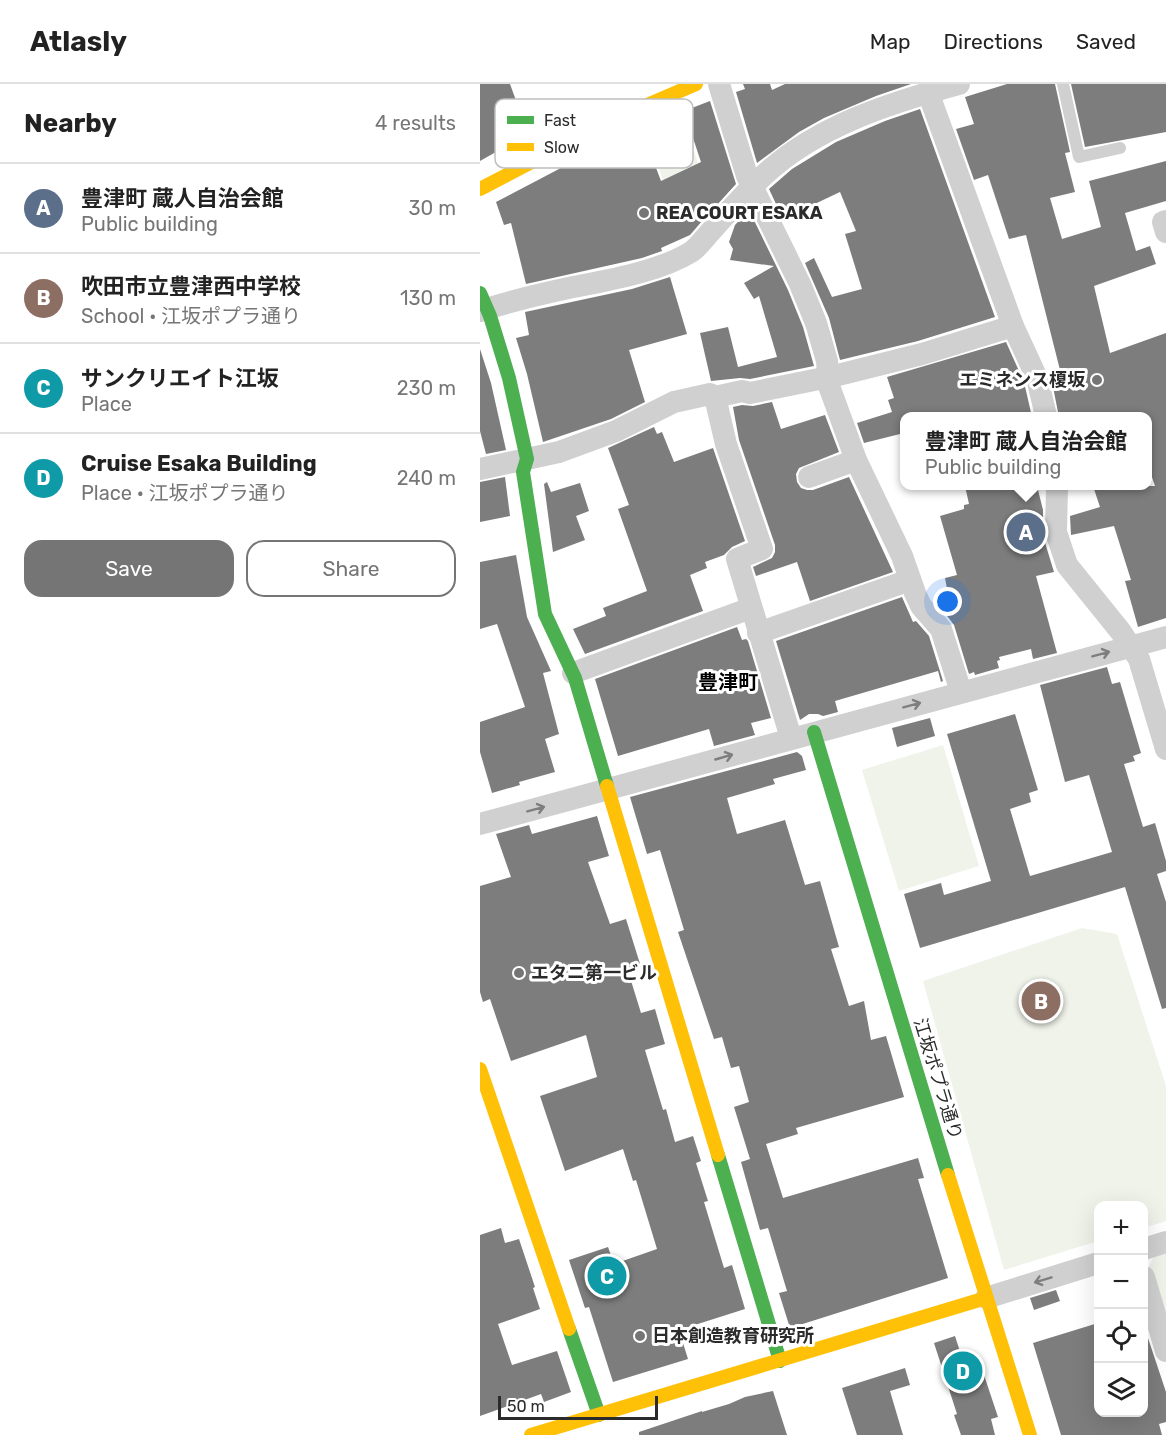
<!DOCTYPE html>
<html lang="en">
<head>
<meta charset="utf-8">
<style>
  body { margin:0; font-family:Rubik,"Noto Sans JP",sans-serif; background:#f6f6f6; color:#222 }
  .controls { position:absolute; right:18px; bottom:18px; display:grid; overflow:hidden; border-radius:12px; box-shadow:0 6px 24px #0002 }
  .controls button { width:54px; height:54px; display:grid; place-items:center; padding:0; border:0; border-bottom:2px solid #e0e0e0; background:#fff; color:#222; font:30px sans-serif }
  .scale { position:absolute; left:18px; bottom:15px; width:160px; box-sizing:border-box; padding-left:6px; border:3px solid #2b2b2b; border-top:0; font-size:16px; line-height:21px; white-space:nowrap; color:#2b2b2b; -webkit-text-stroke:4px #fff; paint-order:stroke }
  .you { position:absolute; left:468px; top:518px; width:21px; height:21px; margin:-15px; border:4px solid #fff; border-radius:50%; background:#1a73e8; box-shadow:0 0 0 9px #1a73e833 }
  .badge { display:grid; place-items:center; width:39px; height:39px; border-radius:50%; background:#757575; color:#fff; font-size:20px; font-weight:700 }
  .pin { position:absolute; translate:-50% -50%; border:3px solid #fff; box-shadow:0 2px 6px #0006 }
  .popup { position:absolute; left:420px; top:328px; width:252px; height:78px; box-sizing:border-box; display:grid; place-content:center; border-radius:12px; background:#fff; filter:drop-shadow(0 2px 4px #0005); font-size:20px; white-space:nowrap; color:#767676 }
  .popup b { font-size:22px; color:#222 }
  .popup::after { content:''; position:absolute; left:50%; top:100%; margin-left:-12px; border:12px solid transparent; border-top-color:#fff }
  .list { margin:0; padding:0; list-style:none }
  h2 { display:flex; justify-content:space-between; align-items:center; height:78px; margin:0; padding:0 24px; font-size:26px }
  h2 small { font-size:20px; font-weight:400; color:#767676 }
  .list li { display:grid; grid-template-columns:39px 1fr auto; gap:18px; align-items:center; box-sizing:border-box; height:90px; padding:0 24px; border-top:2px solid #e0e0e0 }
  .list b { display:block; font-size:22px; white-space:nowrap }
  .list p { margin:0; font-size:20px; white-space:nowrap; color:#767676 }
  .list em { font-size:20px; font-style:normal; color:#767676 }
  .actions { display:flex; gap:12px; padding:18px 24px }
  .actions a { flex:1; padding:14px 0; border:2px solid #757575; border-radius:18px; text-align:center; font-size:21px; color:#757575 }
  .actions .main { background:#757575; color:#fff }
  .icon { flex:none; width:33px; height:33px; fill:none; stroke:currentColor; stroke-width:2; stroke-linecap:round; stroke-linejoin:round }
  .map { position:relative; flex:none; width:686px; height:1351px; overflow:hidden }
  header { display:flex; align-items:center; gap:36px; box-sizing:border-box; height:84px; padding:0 30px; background:#fff; border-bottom:2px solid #e0e0e0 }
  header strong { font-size:28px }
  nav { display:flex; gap:33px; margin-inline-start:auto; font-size:21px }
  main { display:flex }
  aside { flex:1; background:#fff }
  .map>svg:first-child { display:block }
  .green { fill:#eff3ea }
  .building { fill:#7d7d7d }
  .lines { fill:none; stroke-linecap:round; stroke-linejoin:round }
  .lane { stroke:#d0d0d0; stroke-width:12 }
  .street { stroke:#d0d0d0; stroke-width:22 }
  .fast { stroke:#4caf50; stroke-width:14 }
  .slow { stroke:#ffc107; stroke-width:14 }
  .oneway { stroke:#7e7e7e }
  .poi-dot { fill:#757575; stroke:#fff; stroke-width:2 }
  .labels { text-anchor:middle; stroke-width:6; stroke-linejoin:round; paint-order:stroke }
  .poi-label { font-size:18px; font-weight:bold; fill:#2b2b2b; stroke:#fff; text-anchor:start }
  .street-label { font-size:18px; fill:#2b2b2b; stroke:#fff }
  .neighbourhood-label { font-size:20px; font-weight:bold; fill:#000; stroke:#fff }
  .key { fill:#fff; stroke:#bfbfbf; stroke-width:1.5 }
  .key-label { font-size:16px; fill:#2b2b2b }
</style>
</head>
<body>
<header>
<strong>Atlasly</strong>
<nav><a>Map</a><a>Directions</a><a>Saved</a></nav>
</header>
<main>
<aside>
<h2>Nearby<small>4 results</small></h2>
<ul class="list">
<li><span class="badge" style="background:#5c6f8a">A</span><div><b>豊津町 蔵人自治会館</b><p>Public building</p></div><em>30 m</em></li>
<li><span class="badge" style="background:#8d6e63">B</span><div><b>吹田市立豊津西中学校</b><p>School · 江坂ポプラ通り</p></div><em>130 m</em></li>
<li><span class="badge" style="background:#0f9aa8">C</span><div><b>サンクリエイト江坂</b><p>Place</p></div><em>230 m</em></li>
<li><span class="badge" style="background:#0f9aa8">D</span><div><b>Cruise Esaka Building</b><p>Place · 江坂ポプラ通り</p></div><em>240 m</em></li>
</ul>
<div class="actions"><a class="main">Save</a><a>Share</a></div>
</aside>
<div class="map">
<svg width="686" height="1351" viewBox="0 0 686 1351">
  <rect width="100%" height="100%" fill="#fff"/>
  <g class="green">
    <path d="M197 19 218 79 183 96 162 34Z"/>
    <path d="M463 661 499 782 419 807 382 686Z"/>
    <path d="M602 844 637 850 686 1002V1137L664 1144V1122H618V1157L524 1186 443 897Z"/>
    <path d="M686 1165V1236L669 1182 676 1168Z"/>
  </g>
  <g class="building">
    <path d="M0 0H30L38 22 48 19 62 42 0 77Z"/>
    <path d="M263 0H290L292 6 305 0H431L396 12 344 34 319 48 277 79 256 8 265 5Z"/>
    <path d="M527 0H575L590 68 585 69 595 108 570 114 582 155 621 143 609 97 686 77V117L645 129 656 167 670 162 676 180 614 202 630 269 686 249V534L658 543 645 497 651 496 634 442 591 451 590 432 620 423 613 402H675L668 381V333H579L571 293 581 290 546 151 529 155 508 91 494 96 476 45 494 40 485 13Z"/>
    <path d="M591 0H686V48L605 63Z"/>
    <path d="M230 17 256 100 226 133 220 122 223 136 210 151 181 164 182 167 162 174 46 200 31 139 24 141 16 118 138 54 161 44 181 97 221 78 204 27Z"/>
    <path d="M440 25 515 233 438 257 360 276 349 234 325 179 334 174 352 213 382 205 365 150 376 147 360 108 303 135 289 105 312 85 356 58 405 37Z"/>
    <path d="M269 126 308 206 323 243 334 282 270 295 260 294 231 297 220 249 248 243 258 283 297 273 279 212 274 215 264 199 294 182 250 176 253 165 249 158 255 141Z"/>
    <path d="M190 193 207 250 149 266 165 318 131 335 63 358 47 290 36 254 49 251 45 228 152 205Z"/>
    <path d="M526 258 544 298 552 333H424V349L384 359 377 339 412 328 408 316 414 314 407 293Z"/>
    <path d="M0 265 11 299 26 366 6 370 0 347Z"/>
    <path d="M292 318 301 345 345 331 359 368 319 384 316 390 317 398 321 404 327 406H333L369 393 413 488 330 517 317 478 276 492 273 483 292 474 295 468V461L259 356 253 323 262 321 273 322Z"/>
    <path d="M174 343 177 350 182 348 194 378 233 364 265 457 252 463 244 471 225 478 227 484 210 491 223 527 105 570 93 545 126 532 123 524 167 507 138 425 149 421 128 364Z"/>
    <path d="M25 393 30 432 0 438V398Z"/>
    <path d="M67 398 71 408 100 399 109 427 96 432 105 456 73 468 64 400Z"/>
    <path d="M485 402H557L563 426V452L574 488 556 492 577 569 553 575 551 565 519 573 520 576 517 577 519 584 495 591 494 588 489 590 474 541 464 528 462 514 467 513 466 510H468L465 494 477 491 460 432 484 425V421L489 420Z"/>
    <path d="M36 471 47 533 71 587 63 589 79 650 65 655 75 688 39 698 40 701 12 709 0 668V638L45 623 17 540 0 545V478Z"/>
    <path d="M422 513 433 538 436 537 449 552 463 597 461 598 458 587 355 617 358 628 343 632 338 630H329L320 636 296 557Z"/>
    <path d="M257 543 262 556 266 555 268 557 291 634 271 639 275 651 234 662 229 645 138 672 115 595Z"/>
    <path d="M627 583 632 600 640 598 661 669 653 672 655 677 644 680 663 743 675 739 686 777V787L677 790 686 818V924L682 925 645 803 440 864 424 810 461 799 464 811 511 797 467 650 535 630 558 706 549 709 551 718 530 725 550 792 632 768 609 691 585 698 560 601Z"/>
    <path d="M450 634 455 652 417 663 412 644Z"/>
    <path d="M317 668 322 672 326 686 293 695 295 700 247 714 257 750 305 736 325 801 340 797 359 863 351 865 369 922 384 917 391 956 406 952 424 1013 316 1044 318 1050 286 1060 303 1114 438 1074 444 1094 438 1095 468 1194 310 1244 299 1209 307 1207 288 1144 280 1146 261 1078 270 1075 254 1023 269 1018 259 982 251 984 242 953 234 955 198 848 204 846 180 766 167 770 150 713Z"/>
    <path d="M117 732 129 772 108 778 130 840 146 835 161 883 148 887 161 929 175 925 185 960 165 966 183 1026 186 1025 195 1058 213 1052 221 1077 216 1079 228 1117 224 1118 244 1184 252 1181 265 1225 199 1246 208 1275 133 1298 109 1223 105 1224 89 1176 128 1163 134 1180 177 1165 156 1096 153 1097 143 1065 85 1087 60 1012 117 993 106 951 31 977 10 915 3 918 0 908V802L31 793 16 750 49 741 52 750Z"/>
    <path d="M21 1144 25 1159 39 1155 55 1203 53 1204 60 1225 18 1240 32 1281 77 1267 91 1308 64 1318 61 1310 0 1332V1151Z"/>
    <path d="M576 1206 580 1217 554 1226 550 1214Z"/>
    <path d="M618 1239V1329H663V1249L666 1248 686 1308V1338L679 1340 682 1351H581L553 1259Z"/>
    <path d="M475 1252 484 1280 499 1276 518 1333 511 1335 515 1351H481L474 1331 477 1330 454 1259Z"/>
    <path d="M425 1284 430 1301 410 1307 423 1351H377L362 1304Z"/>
    <path d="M293 1307 307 1351H159V1348L222 1327V1328L249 1320 265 1313Z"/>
  </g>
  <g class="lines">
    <path class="lane" d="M583 0 599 73 640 64"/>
    <g class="street">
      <path d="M239 0 267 92 320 200 336 239 347 277 349 302 376 376 422 472 435 509 441 522 461 545 481 608"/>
      <path d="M448 8 533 242 557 294 566 332"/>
      <path d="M686 137 683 138 686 148"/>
      <path d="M0 227C28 218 56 211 84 205 122 197 177 189 211 168 219 163 226 152 233 145 249 127 265 109 283 92 336 42 410 19 479 0"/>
      <path d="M235 313 246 360 282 465 257 475 311 654"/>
      <path d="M0 385 79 368 136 347 194 318 230 310 235 313 262 307 270 309 354 292 442 270 533 242"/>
      <path d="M329 393 376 376"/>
      <path d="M577 402 576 448 587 481 641 548 659 575 686 665"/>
      <path d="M278 549 430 496"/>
      <path d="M93 589 271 524"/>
      <path d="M0 740 686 553"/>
      <path d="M664 1165 686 1158"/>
      <path d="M664 1193 686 1267"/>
      <path d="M506 1214 618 1179"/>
    </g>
    <g class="fast">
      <path d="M0 209 10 232 29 294 47 375 43 388 65 530 95 594 127 702"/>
      <path d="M334 648 468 1091"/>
      <path d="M238 1071 300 1277"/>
      <path d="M89 1245 119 1331"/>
    </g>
    <g class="slow">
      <path d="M0 105 130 37 216 0"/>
      <path d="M127 702 238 1071"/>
      <path d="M0 985 89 1245"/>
      <path d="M468 1091 550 1351"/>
      <path d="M51 1351 506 1214"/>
    </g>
  </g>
  <defs><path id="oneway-shaft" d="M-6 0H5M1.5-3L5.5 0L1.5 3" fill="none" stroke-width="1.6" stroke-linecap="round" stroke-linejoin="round" transform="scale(1.5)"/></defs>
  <g class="oneway">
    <use href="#oneway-shaft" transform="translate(621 570) rotate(-15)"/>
    <use href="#oneway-shaft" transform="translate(432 621) rotate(-15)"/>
    <use href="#oneway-shaft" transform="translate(244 673) rotate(-16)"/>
    <use href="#oneway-shaft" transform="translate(56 725) rotate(-15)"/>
    <use href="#oneway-shaft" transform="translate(563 1196) rotate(163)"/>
  </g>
  <g class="poi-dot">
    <circle cx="164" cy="129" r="6"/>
    <circle cx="617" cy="296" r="6"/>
    <circle cx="39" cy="889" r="6"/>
    <circle cx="160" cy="1252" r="6"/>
  </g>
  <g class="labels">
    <g class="poi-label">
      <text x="176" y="135">REA COURT ESAKA</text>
      <text x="605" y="302" text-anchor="end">エミネンス榎坂</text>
      <text x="51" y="895">エタニ第一ビル</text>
      <text x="172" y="1258">日本創造教育研究所</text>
    </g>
    <g class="street-label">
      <text transform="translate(458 995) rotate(73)" y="6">江坂ポプラ通り</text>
    </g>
    <g class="neighbourhood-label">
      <text x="248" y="605">豊津町</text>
    </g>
  </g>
  <rect x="15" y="15" width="198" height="69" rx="9" class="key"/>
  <rect x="27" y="32" width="27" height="8" fill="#4caf50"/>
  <rect x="27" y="59" width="27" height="8" fill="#ffc107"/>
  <g class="key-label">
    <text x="64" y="42">Fast</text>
    <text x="64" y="69">Slow</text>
  </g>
</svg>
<div class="controls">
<button>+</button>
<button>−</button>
<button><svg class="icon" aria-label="locate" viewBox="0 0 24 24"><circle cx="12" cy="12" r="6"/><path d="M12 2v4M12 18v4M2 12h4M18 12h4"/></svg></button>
<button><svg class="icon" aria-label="layers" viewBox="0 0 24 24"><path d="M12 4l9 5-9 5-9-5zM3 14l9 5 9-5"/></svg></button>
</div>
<div class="scale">50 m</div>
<div class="you"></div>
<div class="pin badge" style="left:546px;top:448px;background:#5c6f8a">A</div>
<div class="popup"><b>豊津町 蔵人自治会館</b>Public building</div>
<div class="pin badge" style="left:561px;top:917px;background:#8d6e63">B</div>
<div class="pin badge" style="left:127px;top:1192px;background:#0f9aa8">C</div>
<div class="pin badge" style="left:483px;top:1287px;background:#0f9aa8">D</div>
</div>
</main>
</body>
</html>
